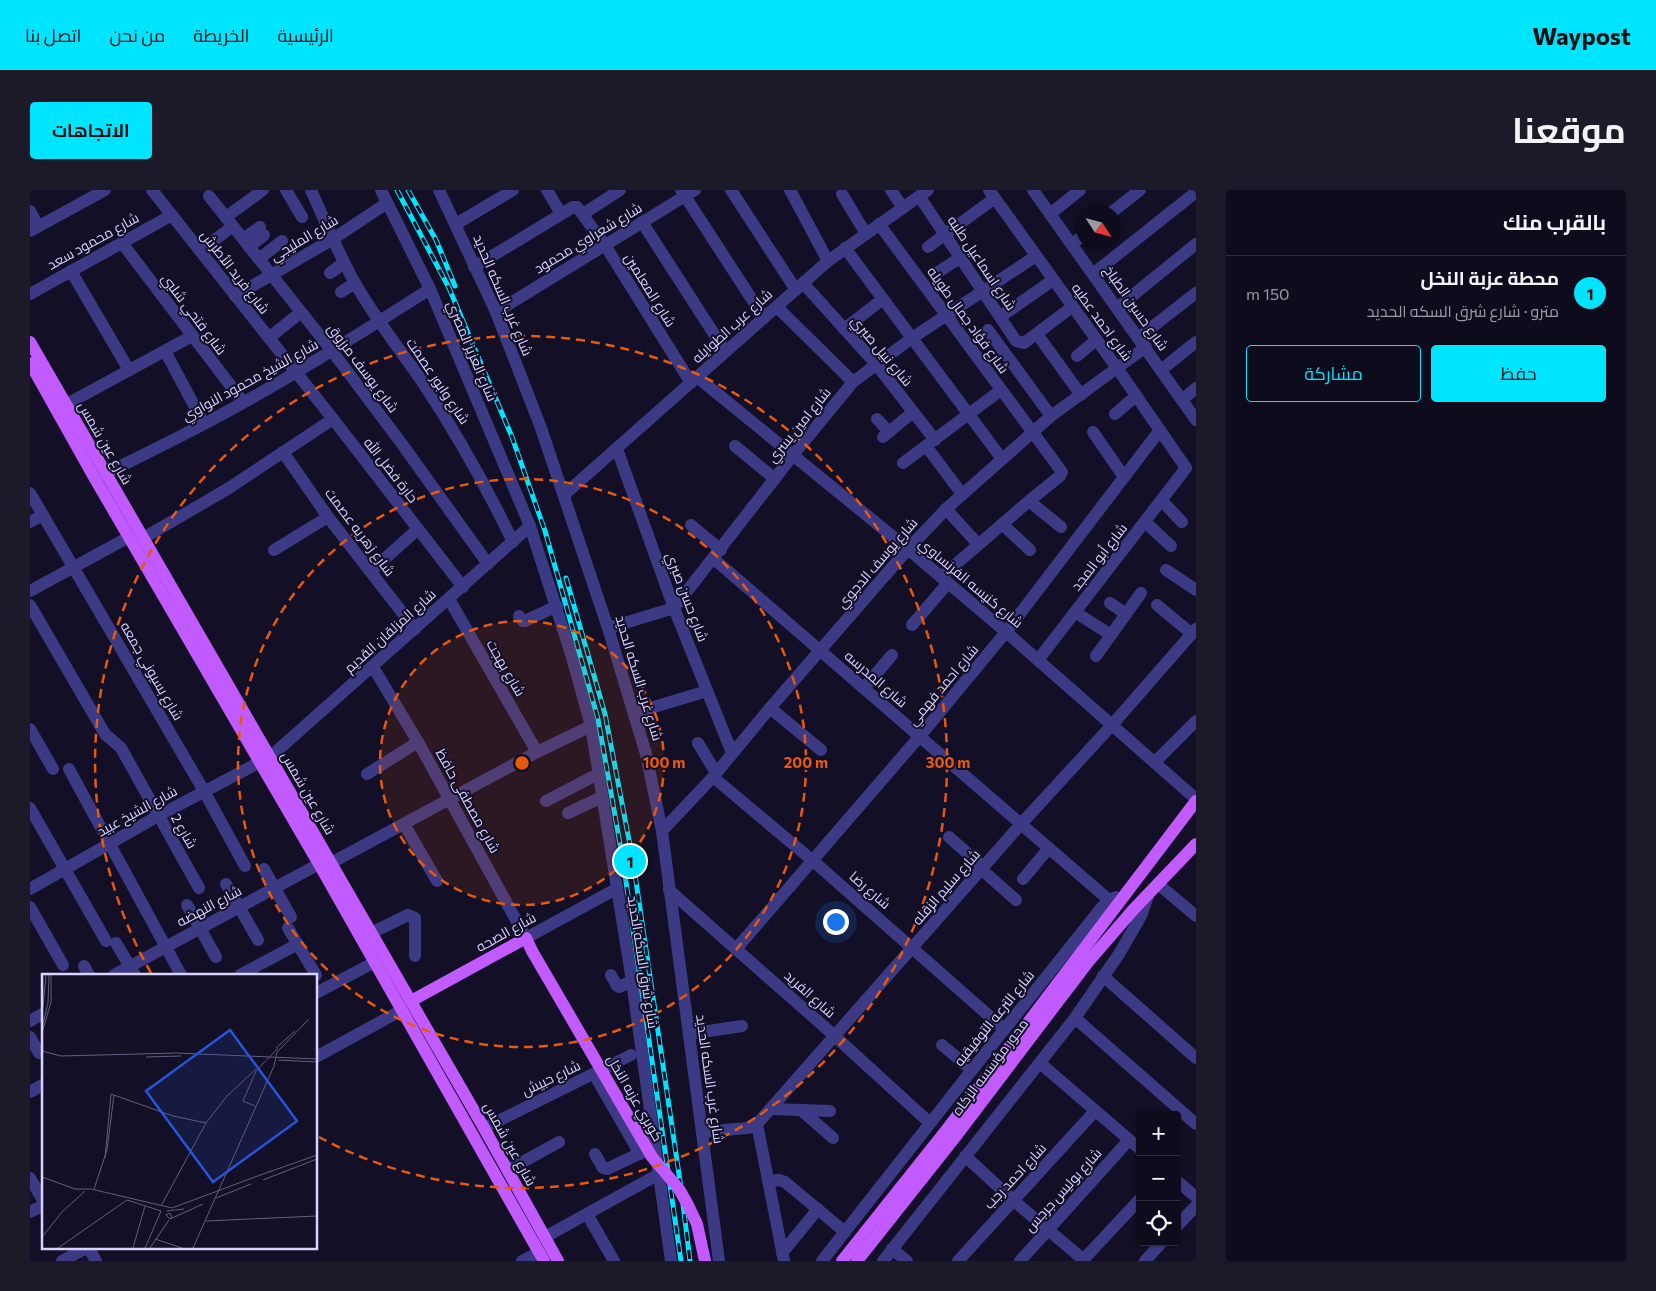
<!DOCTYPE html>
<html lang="ar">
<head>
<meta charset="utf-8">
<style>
  body { margin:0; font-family:Commissioner,Cairo,sans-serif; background:#1c1929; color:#f1f3f6; direction:rtl }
  .controls { position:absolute; right:15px; bottom:15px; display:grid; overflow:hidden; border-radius:5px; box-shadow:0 1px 4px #0004 }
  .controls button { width:45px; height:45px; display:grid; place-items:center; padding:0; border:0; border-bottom:1px solid #2e2b3b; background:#0e0b1c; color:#f1f3f6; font:25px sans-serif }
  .compass { position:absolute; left:1046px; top:15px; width:45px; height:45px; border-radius:50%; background:#0e0b1c; box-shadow:0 1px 4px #0004; rotate:126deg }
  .you { position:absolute; left:805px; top:731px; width:18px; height:18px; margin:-12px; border:4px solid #fff; border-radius:50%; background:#1a73e8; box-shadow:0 0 0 8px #1a73e833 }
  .badge { display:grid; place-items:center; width:32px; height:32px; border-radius:50%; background:#00e5ff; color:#111; font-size:16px; font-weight:700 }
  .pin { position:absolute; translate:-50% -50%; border:2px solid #fff; box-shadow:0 1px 5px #0006 }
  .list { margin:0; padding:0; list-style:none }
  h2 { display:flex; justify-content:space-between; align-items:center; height:65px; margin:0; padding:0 20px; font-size:21px }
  h2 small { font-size:16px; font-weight:400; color:#9b9ba3 }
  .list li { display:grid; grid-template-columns:32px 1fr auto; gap:15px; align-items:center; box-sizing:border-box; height:75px; padding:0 20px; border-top:1px solid #2e2b3b }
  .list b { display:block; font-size:19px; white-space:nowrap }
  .list p { margin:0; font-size:16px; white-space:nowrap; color:#9b9ba3 }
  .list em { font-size:16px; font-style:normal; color:#9b9ba3 }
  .actions { display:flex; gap:10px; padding:15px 20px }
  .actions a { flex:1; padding:11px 0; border:1px solid #00e5ff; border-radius:5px; text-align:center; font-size:18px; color:#00e5ff }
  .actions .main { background:#00e5ff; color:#111 }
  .icon { flex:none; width:28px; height:28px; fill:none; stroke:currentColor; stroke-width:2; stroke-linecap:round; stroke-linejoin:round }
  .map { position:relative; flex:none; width:1166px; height:1071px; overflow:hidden; direction:ltr; border-radius:5px }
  header { display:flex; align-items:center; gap:30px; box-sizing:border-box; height:70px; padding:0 25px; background:#00e5ff; color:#111 }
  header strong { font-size:24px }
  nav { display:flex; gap:28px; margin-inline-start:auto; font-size:18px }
  .intro { display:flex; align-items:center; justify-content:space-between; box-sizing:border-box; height:120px; padding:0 30px }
  h1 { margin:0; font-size:35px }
  .button { padding:12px 22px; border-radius:5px; background:#00e5ff; color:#111; font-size:18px; font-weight:700 }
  main { display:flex; gap:30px; padding:0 30px }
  aside { flex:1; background:#0e0b1c; border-radius:5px; box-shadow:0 1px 4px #0004 }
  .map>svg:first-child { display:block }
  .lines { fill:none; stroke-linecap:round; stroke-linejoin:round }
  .minor { stroke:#3d3a85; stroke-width:12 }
  .major { stroke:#c25bff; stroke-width:12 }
  .rail-casing { stroke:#00e5ff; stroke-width:5 }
  .rail { stroke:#130f26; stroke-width:3; stroke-dasharray:9; stroke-linecap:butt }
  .major-bridge { stroke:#c25bff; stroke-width:12 }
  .ring { fill:none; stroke:#e8590c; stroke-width:2.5; stroke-dasharray:9 6 }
  .labels { text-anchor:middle; stroke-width:4; stroke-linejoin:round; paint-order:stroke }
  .street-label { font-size:14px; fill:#d9d4ff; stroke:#130f26 }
  .inset-road { fill:none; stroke:#625e7d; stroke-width:1 }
  .view { fill:#2655da; fill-opacity:0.15; stroke:#2655da; stroke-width:2.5 }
  .inset-edge { fill:none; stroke:#d9d4ff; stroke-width:2.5 }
  .centre { fill:#e8590c; stroke:#130f26; stroke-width:2.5 }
  .ring-label { font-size:15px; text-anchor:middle; font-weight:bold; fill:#e8590c; stroke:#130f26; stroke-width:4; stroke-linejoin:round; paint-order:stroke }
</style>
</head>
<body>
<header>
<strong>Waypost</strong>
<nav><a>الرئيسية</a><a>الخريطة</a><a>من نحن</a><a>اتصل بنا</a></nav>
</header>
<div class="intro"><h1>موقعنا</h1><a class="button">الاتجاهات</a></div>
<main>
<aside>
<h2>بالقرب منك<small></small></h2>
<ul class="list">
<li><span class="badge">1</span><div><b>محطة عزبة النخل</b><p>مترو · شارع شرق السكه الحديد</p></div><em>150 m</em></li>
</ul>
<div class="actions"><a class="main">حفظ</a><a>مشاركة</a></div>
</aside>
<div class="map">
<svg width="1166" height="1071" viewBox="0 0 1166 1071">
  <rect width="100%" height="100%" fill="#130f26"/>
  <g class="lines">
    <g class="minor">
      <path d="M122 0 303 229 433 397"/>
      <path d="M256 0 272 27"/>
      <path d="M281 0C295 31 308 63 325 93 344 127 369 158 391 190 426 242 456 296 483 352"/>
      <path d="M351 0 400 99 500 336 541 464 561 536 602 791 641 1071"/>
      <path d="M409 0 466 122 511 238 578 438 616 564 632 641 689 1071"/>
      <path d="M517 0 531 24"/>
      <path d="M651 0 734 128"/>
      <path d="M701 0 766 100"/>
      <path d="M760 0 798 71"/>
      <path d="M861 0 873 18"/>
      <path d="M959 0 1087 178 1156 278 1008 470"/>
      <path d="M1003 0 1166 230"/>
      <path d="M812 4 836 44"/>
      <path d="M179 6 302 161 372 254 458 374"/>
      <path d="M889 6 986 151 994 153 1042 117"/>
      <path d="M0 21 8 36"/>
      <path d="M1082 22 1110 0"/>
      <path d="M553 24 590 0"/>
      <path d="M1020 24 1050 0"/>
      <path d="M196 27 233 0"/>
      <path d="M612 32 695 161"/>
      <path d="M426 34 483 0"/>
      <path d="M849 34 1032 282 1030 286 999 311 911 387"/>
      <path d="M0 41 75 0"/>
      <path d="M213 49 230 37"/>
      <path d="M92 53 213 212"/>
      <path d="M1042 54 1054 45"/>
      <path d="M219 57 234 45"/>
      <path d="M898 57 965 8"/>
      <path d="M815 58 972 269"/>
      <path d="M170 61 203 36"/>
      <path d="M229 69 252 51"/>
      <path d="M444 77 543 17H547L575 55 661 193"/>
      <path d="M41 81 99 180"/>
      <path d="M908 82 930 68"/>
      <path d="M300 83 314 73"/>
      <path d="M1063 84 1166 2"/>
      <path d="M773 93 846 174 905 250"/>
      <path d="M311 102 325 93"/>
      <path d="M0 104 142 25"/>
      <path d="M205 106 303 49 357 13"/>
      <path d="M747 117 823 192"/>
      <path d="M1087 118 1166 54"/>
      <path d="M466 122 665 0"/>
      <path d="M970 127 1023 90"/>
      <path d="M814 139 853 109"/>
      <path d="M958 140 1021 226"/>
      <path d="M1007 144 1051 205"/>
      <path d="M239 148 271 122"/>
      <path d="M1108 148 1166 103"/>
      <path d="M135 161 174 234"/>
      <path d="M1047 166 1066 150"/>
      <path d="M1131 180 1166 152"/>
      <path d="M667 187 878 359 976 442 1166 609"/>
      <path d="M1152 210 1166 198"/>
      <path d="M26 220 162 146"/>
      <path d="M1085 224 1106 206"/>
      <path d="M847 229 859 242"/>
      <path d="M1063 242 1094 287"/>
      <path d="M853 247 883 222"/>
      <path d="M705 256 745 289"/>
      <path d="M896 256 932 304"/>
      <path d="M587 259 644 418 702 563"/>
      <path d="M253 262 298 327 385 439"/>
      <path d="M873 273 971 200"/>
      <path d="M75 284C108 267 142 251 174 234 252 193 326 146 400 99"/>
      <path d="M0 303 174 601 215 676"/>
      <path d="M535 304 798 71 898 0"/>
      <path d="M999 311 1031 337"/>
      <path d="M1132 311 1152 332"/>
      <path d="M916 319 948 354"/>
      <path d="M0 332 13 325"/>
      <path d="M1115 332 1141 356"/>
      <path d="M972 334 1000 360"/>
      <path d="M661 335 691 360"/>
      <path d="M105 353 199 298 303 229"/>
      <path d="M244 360 298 327"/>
      <path d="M684 369 1079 710"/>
      <path d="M1136 380 1166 400"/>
      <path d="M341 381 388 339"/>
      <path d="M0 401 99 347"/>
      <path d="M419 409 507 562"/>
      <path d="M1080 413 1096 424"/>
      <path d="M0 415 75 544 91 558 169 698"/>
      <path d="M1127 415 1162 444"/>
      <path d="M1045 422 1081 445"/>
      <path d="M489 426 493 431H495L527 416"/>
      <path d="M882 435 918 393"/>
      <path d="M578 438 644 418 763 265 823 192 882 148 1006 66"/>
      <path d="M1066 466 1111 403"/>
      <path d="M343 477 388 552 496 748 586 699"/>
      <path d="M834 498 862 465"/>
      <path d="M740 518 791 560"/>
      <path d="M604 523 677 501"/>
      <path d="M0 539 23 579"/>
      <path d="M668 553 686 583"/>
      <path d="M240 567 500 336"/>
      <path d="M1125 572 1166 531"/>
      <path d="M39 579 151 785"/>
      <path d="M337 584 388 552"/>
      <path d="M683 587 782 670 974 839"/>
      <path d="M516 611 568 584"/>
      <path d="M0 618 76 751"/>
      <path d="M538 623 572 607"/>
      <path d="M374 634 407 691"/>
      <path d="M632 641 683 587 740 518 878 359 916 319 1021 226 1116 157"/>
      <path d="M919 647 953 677"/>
      <path d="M301 673 507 562 561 536"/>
      <path d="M234 679 261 727"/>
      <path d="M951 679 986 710"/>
      <path d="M993 689 1019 658"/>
      <path d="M196 694 228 750"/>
      <path d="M1128 694 1166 726"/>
      <path d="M0 699 128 626 230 572"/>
      <path d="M639 700 798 840 900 933"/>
      <path d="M157 715 186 767"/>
      <path d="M0 717 33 775"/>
      <path d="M258 738 286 785"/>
      <path d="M341 743 378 725 385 728V766"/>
      <path d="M86 753 105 785"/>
      <path d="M706 759 890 546 976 442 1130 240"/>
      <path d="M54 776 59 785"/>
      <path d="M84 785 289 674"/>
      <path d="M210 785 268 754"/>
      <path d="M581 785 587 796 589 797 602 791"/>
      <path d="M1073 786 1166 868"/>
      <path d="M286 803 345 772"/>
      <path d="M1045 828 1166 934"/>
      <path d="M0 831 14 823"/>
      <path d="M659 844 712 836"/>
      <path d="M0 847 9 863"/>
      <path d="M912 855 942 880"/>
      <path d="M286 867 372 820"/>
      <path d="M1010 873 1110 959"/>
      <path d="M564 884 610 964"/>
      <path d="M0 902 14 894"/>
      <path d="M741 919 800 921"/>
      <path d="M771 920 803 948"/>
      <path d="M727 934 754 1071"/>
      <path d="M454 938 601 865"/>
      <path d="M672 942 717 938 723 937 727 934 991 634 1082 535 1166 439"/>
      <path d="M565 964 573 978 577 979 617 960"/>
      <path d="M935 966 983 1010 1055 1071"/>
      <path d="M478 980 529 952"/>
      <path d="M0 988 14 1012"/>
      <path d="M738 991 749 990 755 992 815 1042"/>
      <path d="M1147 991 1166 1007"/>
      <path d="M0 1022 14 1015"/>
      <path d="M557 1024 584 1071"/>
      <path d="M1147 1036 1166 1016"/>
      <path d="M515 1047 629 984"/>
      <path d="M58 1057 66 1071"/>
      <path d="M862 1059 877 1071"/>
      <path d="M752 1063 788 1019"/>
      <path d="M32 1071 58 1057"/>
      <path d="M492 1071 509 1062"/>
      <path d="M792 1071 942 880 1072 717 1079 710 1086 707"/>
      <path d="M853 1071 1045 828 1089 764 1111 726 1119 703"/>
      <path d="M928 1071 1065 921"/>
      <path d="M990 1071 1099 950"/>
      <path d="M1052 1071 1110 1009"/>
      <path d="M1115 1071 1132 1052"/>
    </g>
    <g class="major">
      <path d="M0 152 454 938 528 1071"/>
      <path d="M0 173 64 287 289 674 514 1071"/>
      <path d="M381 811 496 748 502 761"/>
      <path d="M812 1071 918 938 1166 611"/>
      <path d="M827 1071 926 946 1058 772 1103 720 1166 654"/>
    </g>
    <g class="rail-casing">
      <g id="rail">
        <path d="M367 0 419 98 482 247 515 341 568 529 593 671 651 1071"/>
        <path d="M378 0 406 50 425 96"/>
        <path d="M536 388 575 524 603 671 651 998 660 1071"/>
      </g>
    </g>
    <use href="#rail" class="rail"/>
    <path class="major-bridge" d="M502 761 622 967 649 999 658 1015 667 1034 675 1071"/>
  </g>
  <circle cx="492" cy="573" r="142" fill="#e8590c" fill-opacity=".12"/>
  <g class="ring">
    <circle cx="492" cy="573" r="142"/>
    <circle cx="492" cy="573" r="284"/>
    <path d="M121 783A426 426 0 1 1 289 947"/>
  </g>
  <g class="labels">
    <g class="street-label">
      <text transform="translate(274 48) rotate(-31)" y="5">شارع المليجي</text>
      <text transform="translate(558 48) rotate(-31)" y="5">شارع شعراوي محمود</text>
      <text transform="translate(63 51) rotate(-29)" y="5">شارع محمود سعد</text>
      <text transform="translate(952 73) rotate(56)" y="5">شارع اسماعيل طلبه</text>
      <text transform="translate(205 82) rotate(52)" y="5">شارع فريد الأطرش</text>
      <text transform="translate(620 100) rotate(58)" y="5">شارع المعلمين</text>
      <text transform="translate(473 105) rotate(67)" y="5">شارع غرب السكه الحديد</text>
      <text transform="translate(1106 118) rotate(55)" y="5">شارع حسين الطباخ</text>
      <text transform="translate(164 124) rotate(53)" y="5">شارع فتحي شلبي</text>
      <text transform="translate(938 130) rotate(54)" y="5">شارع فؤاد جمال طويله</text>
      <text transform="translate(1072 132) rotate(54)" y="5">شارع احمد عطيه</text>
      <text transform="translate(702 136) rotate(-42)" y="5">شارع عرب الطوايله</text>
      <text transform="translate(442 161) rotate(67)" y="5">شارع العزيز المصري</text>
      <text transform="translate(852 161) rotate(50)" y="5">شارع نبيل صبري</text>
      <text transform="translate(333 178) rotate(53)" y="5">شارع يوسف مرزوق</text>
      <text transform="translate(220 190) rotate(-29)" y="5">شارع الشيخ محمود النواوي</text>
      <text transform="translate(408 191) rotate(56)" y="5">شارع وابور عصمت</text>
      <text transform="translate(769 235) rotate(-51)" y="5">شارع امين يسري</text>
      <text transform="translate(75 253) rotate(60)" y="5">شارع عين شمس</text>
      <text transform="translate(361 280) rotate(52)" y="5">حارة فضل الله</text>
      <text transform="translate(330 342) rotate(53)" y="5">شارع زهريه عصمت</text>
      <text transform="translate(1069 367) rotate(-52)" y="5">شارع أبو المجد</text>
      <text transform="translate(847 373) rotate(-49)" y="5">شارع يوسف الدجوي</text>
      <text transform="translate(941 393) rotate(40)" y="5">شارع كنيسه الفرنساوي</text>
      <text transform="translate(657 407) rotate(69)" y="5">شارع حسن صبري</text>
      <text transform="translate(360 441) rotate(-42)" y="5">شارع المزلقان القديم</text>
      <text transform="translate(476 478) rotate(60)" y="5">شارع بهجت</text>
      <text transform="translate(122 481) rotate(60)" y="5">شارع بسيوني جمعه</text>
      <text transform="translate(609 488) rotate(73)" y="5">شارع غرب السكه الحديد</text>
      <text transform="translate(846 489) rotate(41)" y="5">شارع المدرسه</text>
      <text transform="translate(913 495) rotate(-50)" y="5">شارع احمد فهمي</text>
      <text transform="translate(278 603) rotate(60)" y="5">شارع عين شمس</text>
      <text transform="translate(438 611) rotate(61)" y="5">شارع مصطفى حافظ</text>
      <text transform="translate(107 621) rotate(-29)" y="5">شارع الشيخ عبيد</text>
      <text transform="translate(154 641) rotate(60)" y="5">شارع 2</text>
      <text transform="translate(916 697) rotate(-49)" y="5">شارع سليم الزقله</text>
      <text transform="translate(840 700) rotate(41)" y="5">شارع رضا</text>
      <text transform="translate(179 716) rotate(-28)" y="5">شارع النهضه</text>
      <text transform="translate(476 742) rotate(-29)" y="5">شارع الصحه</text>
      <text transform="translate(613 772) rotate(81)" y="5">شارع شرق السكه الحديد</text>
      <text transform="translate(780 804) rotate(42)" y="5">شارع الفريد</text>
      <text transform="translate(964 828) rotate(-51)" y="5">شارع الترعه التوفيقيه</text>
      <text transform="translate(960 877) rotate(-53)" y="5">محور مؤسسه الزكاه</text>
      <text transform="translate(521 888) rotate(-26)" y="5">شارع حبيش</text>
      <text transform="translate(680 889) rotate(82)" y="5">شارع غرب السكه الحديد</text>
      <text transform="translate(605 908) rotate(60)" y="5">كوبري عزبه النخل</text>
      <text transform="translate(480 954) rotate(61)" y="5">شارع عين شمس</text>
      <text transform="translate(985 986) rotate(-47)" y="5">شارع احمد رجب</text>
      <text transform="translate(1033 1000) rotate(-48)" y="5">شارع بوليس جرجس</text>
    </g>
  </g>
  <g transform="translate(12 784)">
    <rect width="275" height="275" fill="#130f26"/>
    <path class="inset-road" d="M0 43 4 1M0 54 6 29 7 1M0 59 9 28V1M234 74 253 57M0 77 19 82 134 79 275 85M104 83 139 82M236 86 275 88M213 132 201 127 214 97 236 74M63 184 69 120 131 142 164 149M227 198 275 181M0 203 33 215H49L130 234 229 197M221 206 275 185M52 215 65 176 72 121M174 224 209 210M119 232 164 149 185 122 214 95M125 237 142 235M130 244 128 239 124 241 128 245 161 230M164 247 275 242M0 263 20 238 43 217M113 265 140 274M16 274 85 226 119 237 103 274M91 274 103 232M108 274 127 246M151 274 232 92 235 78 267 45"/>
    <path class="view" d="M188 56 255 147 171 208 104 117Z"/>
    <rect width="275" height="275" class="inset-edge"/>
  </g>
  <circle cx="492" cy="573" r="8" class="centre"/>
  <g class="ring-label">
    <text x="634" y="578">100 m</text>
    <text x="776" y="578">200 m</text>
    <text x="918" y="578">300 m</text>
  </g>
</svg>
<div class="controls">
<button>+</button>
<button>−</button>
<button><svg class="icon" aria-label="locate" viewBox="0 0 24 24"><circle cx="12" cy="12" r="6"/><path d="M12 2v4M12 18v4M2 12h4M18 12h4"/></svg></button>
</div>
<svg class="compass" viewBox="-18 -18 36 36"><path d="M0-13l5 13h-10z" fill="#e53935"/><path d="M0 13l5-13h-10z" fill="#9b9ba3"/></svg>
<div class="you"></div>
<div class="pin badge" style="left:600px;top:671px">1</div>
</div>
</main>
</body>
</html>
